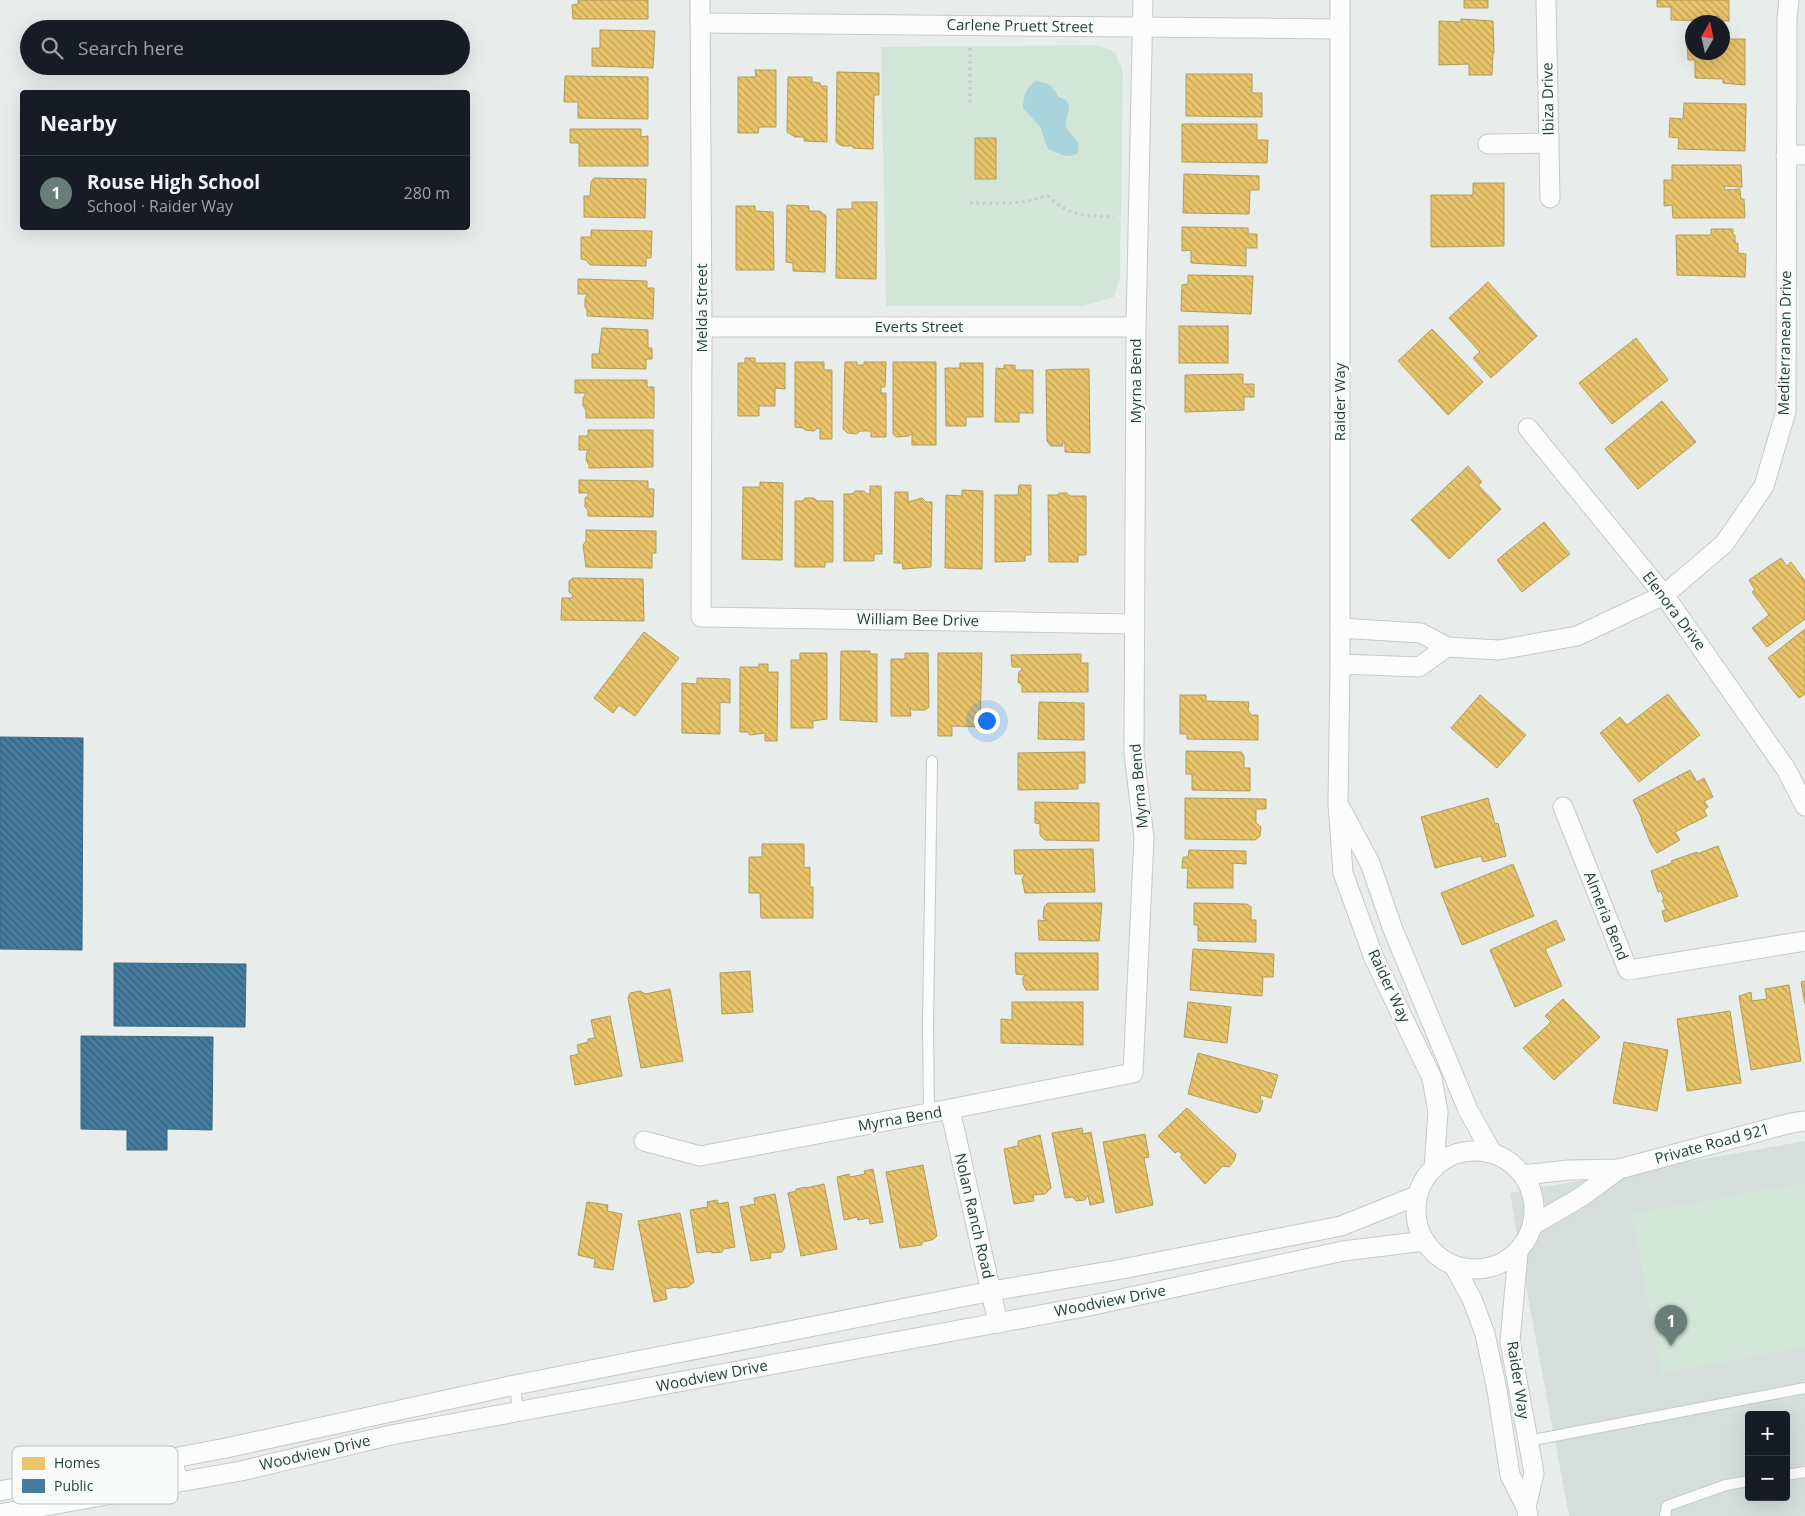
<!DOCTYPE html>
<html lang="en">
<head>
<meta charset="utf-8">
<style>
  body { margin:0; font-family:"Open Sans",sans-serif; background:#242831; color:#f1f3f6 }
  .controls { position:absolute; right:15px; bottom:15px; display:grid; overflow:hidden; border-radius:5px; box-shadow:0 5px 20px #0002 }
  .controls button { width:45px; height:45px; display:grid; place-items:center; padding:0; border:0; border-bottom:1px solid #363941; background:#171b24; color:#f1f3f6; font:25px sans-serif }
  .compass { position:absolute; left:1685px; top:15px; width:45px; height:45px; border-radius:50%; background:#171b24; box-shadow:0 5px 20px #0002; rotate:9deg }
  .you { position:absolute; left:986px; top:720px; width:18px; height:18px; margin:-12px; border:4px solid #fff; border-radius:50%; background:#1a73e8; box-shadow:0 0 0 8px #1a73e833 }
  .badge { display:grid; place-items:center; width:32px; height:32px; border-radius:50%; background:#697e78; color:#fff; font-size:16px; font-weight:700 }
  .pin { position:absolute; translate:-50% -41px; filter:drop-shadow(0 1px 2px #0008) }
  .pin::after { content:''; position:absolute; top:26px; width:18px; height:15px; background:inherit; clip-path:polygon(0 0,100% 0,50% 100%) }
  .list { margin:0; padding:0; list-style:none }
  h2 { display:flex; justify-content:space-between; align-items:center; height:65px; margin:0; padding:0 20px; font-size:21px }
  h2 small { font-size:16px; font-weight:400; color:#9ea1a6 }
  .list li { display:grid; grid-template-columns:32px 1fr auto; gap:15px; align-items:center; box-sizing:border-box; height:75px; padding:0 20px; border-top:1px solid #363941 }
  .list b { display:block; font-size:19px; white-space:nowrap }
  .list p { margin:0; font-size:16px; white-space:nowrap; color:#9ea1a6 }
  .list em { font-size:16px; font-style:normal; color:#9ea1a6 }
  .icon { flex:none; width:28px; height:28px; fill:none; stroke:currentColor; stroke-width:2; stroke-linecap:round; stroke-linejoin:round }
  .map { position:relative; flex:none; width:1805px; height:1516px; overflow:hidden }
  .search { position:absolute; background:#171b24; box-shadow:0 5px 20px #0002; left:20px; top:20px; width:450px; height:55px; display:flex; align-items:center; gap:12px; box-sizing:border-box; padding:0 18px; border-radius:28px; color:#9ea1a6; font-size:19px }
  .panel { position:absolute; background:#171b24; box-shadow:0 5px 20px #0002; left:20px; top:90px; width:450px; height:140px; border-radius:5px }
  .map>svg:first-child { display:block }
  .built { fill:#d6dedb; fill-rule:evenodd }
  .green { fill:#d1e6d8 }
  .water { fill:#a9d4db }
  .homes { fill:url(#homes-back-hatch); stroke:#ae9d5c }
  .public { fill:url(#public-back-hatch); stroke:#3b6a7f }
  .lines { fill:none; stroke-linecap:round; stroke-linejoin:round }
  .service-casing { stroke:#c5cac8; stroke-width:12 }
  .minor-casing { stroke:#c5cac8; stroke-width:21 }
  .path { stroke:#c3ccca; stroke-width:3; stroke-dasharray:2.5 4; stroke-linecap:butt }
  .service { stroke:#fcfcfc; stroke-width:10 }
  .minor { stroke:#fcfcfc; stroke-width:19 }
  .labels { text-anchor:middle; stroke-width:5; stroke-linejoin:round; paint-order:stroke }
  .street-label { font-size:15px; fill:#24423a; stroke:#f7fbf9 }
  .key { fill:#f7fbf9; stroke:#b8c4c0; stroke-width:1 }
  .key-label { font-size:14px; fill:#24423a }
</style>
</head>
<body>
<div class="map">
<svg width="1805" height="1516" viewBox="0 0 1805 1516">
  <defs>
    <pattern id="homes-back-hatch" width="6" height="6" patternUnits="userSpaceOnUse" patternTransform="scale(1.25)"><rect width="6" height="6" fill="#e9c46a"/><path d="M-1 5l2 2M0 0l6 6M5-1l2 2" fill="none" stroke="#bda158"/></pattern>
    <pattern id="public-back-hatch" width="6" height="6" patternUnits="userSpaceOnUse" patternTransform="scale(1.25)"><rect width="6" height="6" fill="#457b9d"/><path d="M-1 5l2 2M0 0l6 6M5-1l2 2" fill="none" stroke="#36617a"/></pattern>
  </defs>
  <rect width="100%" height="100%" fill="#e8edeb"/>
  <path class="built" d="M1805 1141V1516H1569L1524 1276 1510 1193ZM1749 1415H1786V1497H1749Z"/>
  <g class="green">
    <path d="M1097 45 1115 52 1123 72 1120 276 1114 297 1082 306H886L881 47Z"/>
    <path d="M1805 1183V1347L1661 1373 1632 1214Z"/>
  </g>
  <path class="water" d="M1036 81C1047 83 1054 85 1058 97L1066 100 1069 106C1069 111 1066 118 1066 123 1066 137 1081 134 1078 153 1066 160 1061 153 1049 150L1045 142 1041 128 1023 108C1024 95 1025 89 1036 81Z"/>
  <g class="homes">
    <path d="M578 0H648V19H573L572 5 578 4Z"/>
    <rect x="1464" y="0" width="24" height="8"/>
    <path d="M1657 0H1729V21L1671 20V7H1657Z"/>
    <path d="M1461 19 1493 21 1494 53H1493L1492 75H1469V64L1439 65V21L1461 22Z"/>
    <path d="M600 30 655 31 653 68 592 66V48H600Z"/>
    <path d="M1722 39H1745V85L1723 83V79L1695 78V60H1688L1687 40H1692V52H1722Z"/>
    <path d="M755 70H776V127H759L758 133H738V77H756Z"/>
    <path d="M837 72 879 73V95H874L873 149 853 148V146H842L836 142Z"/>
    <path d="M1186 74H1252V93H1262V117L1186 116Z"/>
    <path d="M565 76 648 77V119L578 118V102H564Z"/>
    <path d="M788 77H812V82L820 83 821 86H827V142L804 141V137H795L787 132Z"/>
    <path d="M1684 103 1746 104 1745 151 1678 149 1679 138 1669 137 1670 118 1683 119Z"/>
    <path d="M1182 124H1257V140H1268L1267 163 1182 162Z"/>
    <path d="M570 129H641V137L648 136V166H579V143H570Z"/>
    <rect x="975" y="138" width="21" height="41"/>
    <path d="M1672 165H1741L1742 187 1725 186 1724 190 1740 189 1741 199H1744L1745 218H1673L1672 205 1664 206V180H1672Z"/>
    <path d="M1184 174 1259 176V190H1250L1249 214 1183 213Z"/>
    <path d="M594 178 646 179 645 218 584 217V196H590L591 182Z"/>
    <path d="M1473 183H1504V246L1431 247V195H1473Z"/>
    <path d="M852 202H877L876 279 836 278 837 209H852Z"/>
    <path d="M787 205 809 206V211H820L826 216 825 272 793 271V263L786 262Z"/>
    <path d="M736 206H755V211L773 212 774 270H736Z"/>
    <path d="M1182 227 1248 228V234H1257V248H1246V266L1191 263V250L1182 251Z"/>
    <path d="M1711 229H1733V235H1735V243H1738V253L1746 254 1745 277 1677 275 1676 235H1711Z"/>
    <path d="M591 230 652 231 651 258H646V266L590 265 586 260 581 259V237H591Z"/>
    <path d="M1188 275 1253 276 1251 314 1181 311 1182 285 1188 284Z"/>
    <path d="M578 279 647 281V288H654L653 319 587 316V310L585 307V298L588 294H578Z"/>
    <path d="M1488 282 1537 336 1491 378 1473 358 1480 352 1449 318Z"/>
    <rect x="1179" y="326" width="49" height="37"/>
    <path d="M602 328 648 330V348H652V359H646V369L592 368V354H599Z"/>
    <path d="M1432 329 1483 382 1448 415 1398 361Z"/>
    <path d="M1636 338 1668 380 1612 424 1579 383Z"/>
    <path d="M745 358H755V363H785V389L775 388V406H759V416H738V363H745Z"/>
    <path d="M795 362H824V370H832V439H820V428L816 429 814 431 805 430 803 428 795 427Z"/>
    <path d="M845 362H857V365H864V362H886L885 387H881V393H886V437H871V431H860L857 434 848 433 843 429Z"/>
    <path d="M893 362H936V445H912V434L908 436 897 437 893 434Z"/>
    <path d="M960 363H983V417H966V426H946L945 368H960Z"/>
    <path d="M1004 365H1015V370H1033V413H1019V422H995L996 368 1004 369Z"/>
    <path d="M1067 369H1089L1090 453 1065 452V443H1062L1063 446H1051L1047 441 1046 370Z"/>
    <path d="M1243 374V384H1254V397H1244V410L1185 412V375Z"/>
    <path d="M575 380H647V387H654V418H586V410L583 406V398L586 393H575Z"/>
    <path d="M1662 401 1696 442 1638 489 1605 449Z"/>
    <path d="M588 430H653V467L589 468V465L586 460 587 452 590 450H579V436H588Z"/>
    <path d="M1468 466 1482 482 1478 485 1501 509 1449 559 1411 520Z"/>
    <path d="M579 480 648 481V489H654L653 517 588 516V510L585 507V498L588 496V493H579Z"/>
    <path d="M760 482 783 483 782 560 742 559 743 487H760Z"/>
    <path d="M1019 485H1031V555H1025V561L995 562V495H1018Z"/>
    <path d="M870 486H881L882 554H874V561H844V494H852L855 491H864L867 494H870Z"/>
    <path d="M962 490 983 491 982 569 945 568 946 495 962 496Z"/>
    <path d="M895 492H908V502L922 498 926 502H932L931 567 903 569 902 563H894Z"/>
    <path d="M1060 493H1067L1070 496H1086V555H1078V562H1049L1048 495H1057Z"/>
    <path d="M805 498H814L817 501H833V562H825V567H795V501H803Z"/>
    <path d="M1544 522 1570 554 1522 592 1497 560Z"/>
    <path d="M586 530 656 531V553H652V568L586 567 583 545 586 541Z"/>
    <path d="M1781 558 1787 566 1791 562 1805 581V619L1767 647 1752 628 1769 615 1752 592 1755 590 1749 580Z"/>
    <path d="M573 578 643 579 644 621 561 620 562 598H572L573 595 569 592V581Z"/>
    <path d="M1805 629V694L1799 698 1768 658Z"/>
    <path d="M644 632 679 658 635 716 619 705 613 713 594 698Z"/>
    <path d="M841 651H870V654H877V722L840 720Z"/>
    <path d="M800 653H827V719L813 721V728H791V660H800Z"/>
    <path d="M905 653H928L929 707 925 710H913L910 708 911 716H891V659H905Z"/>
    <path d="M938 653H982L980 727 952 726V736H938Z"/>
    <path d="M1081 654V663H1088V692H1022V685L1018 682 1019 672 1022 670 1021 667H1012L1011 655Z"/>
    <path d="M759 664H768V672H778L777 741H765V733L750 735 748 732H740V667H759Z"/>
    <path d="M697 678 730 679V703L720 702V734L682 733V683L697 684Z"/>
    <path d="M1668 694 1700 735 1639 782 1600 733 1620 717 1627 725Z"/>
    <path d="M1180 695H1206V701L1249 702 1248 710 1251 715H1258V740L1187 739V734H1180Z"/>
    <path d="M1480 695 1526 735 1497 768 1451 728Z"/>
    <path d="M1039 702 1084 703V740L1038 739Z"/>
    <path d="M1186 751 1241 752 1244 756V768H1250V791L1192 790V774H1186Z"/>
    <path d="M1085 752V783H1078V789L1018 790V753Z"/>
    <path d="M1690 770 1697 782 1704 778 1713 797 1704 801 1708 807 1704 810 1707 816 1675 832 1680 840 1657 853 1651 844 1641 819H1642L1633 800Z"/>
    <path d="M1185 798 1266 799V809H1256V823L1261 827 1260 836 1255 840 1185 839Z"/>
    <path d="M1488 798 1495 824 1498 823 1506 856 1483 862 1481 856 1435 868 1421 817Z"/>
    <path d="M1035 802 1099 803V841L1045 840 1040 835V824L1035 823Z"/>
    <path d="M762 844H804V868L810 867V887H813V918H761L760 893H749V857H762Z"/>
    <path d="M1718 846 1738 896 1665 922 1662 911 1666 910 1662 900H1664L1661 891 1658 892 1651 871 1672 863 1671 861 1697 852V854Z"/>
    <path d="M1093 849 1095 892 1025 893 1022 879 1025 874H1015L1014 850Z"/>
    <path d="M1189 850 1246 851V864L1233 863V888H1187L1188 868H1182L1183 857H1188Z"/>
    <path d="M1513 864 1534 916 1462 945 1441 893Z"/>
    <path d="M1048 903H1102L1099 941 1039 940 1038 920 1048 921 1043 918 1044 907Z"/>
    <path d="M1194 903 1247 904 1251 907V920H1256V942L1198 941V925H1194Z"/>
    <path d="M1556 920 1565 940 1545 949 1562 986 1515 1007 1490 950Z"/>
    <path d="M1193 949 1274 954 1273 977H1263L1262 996 1190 990Z"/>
    <path d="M1015 953H1098V990H1026L1023 984V977L1026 975 1016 974Z"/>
    <path d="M750 971 753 1012 722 1014 720 973Z"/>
    <path d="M1805 981V1004L1801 982Z"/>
    <path d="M1789 985 1801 1061 1751 1070 1739 996 1751 992 1752 1001 1767 999 1765 989Z"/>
    <path d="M670 989 683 1061 641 1068 628 998 630 993 640 991 645 994Z"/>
    <path d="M1563 999 1600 1037 1554 1080 1523 1048 1551 1022 1545 1016Z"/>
    <path d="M1012 1002H1083V1045L1001 1043V1019L1012 1020Z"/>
    <path d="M1188 1002 1231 1007 1227 1043 1184 1037Z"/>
    <path d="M1730 1011 1741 1083 1687 1091 1677 1019Z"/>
    <path d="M610 1016 622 1076 575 1085 570 1056 579 1054 577 1045 588 1042V1039L595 1038 591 1020Z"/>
    <path d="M1624 1042 1668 1050 1657 1111 1613 1103Z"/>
    <path d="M1198 1053 1278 1075 1271 1098 1261 1095 1260 1099 1263 1101 1260 1111 1256 1113 1188 1094Z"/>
    <path d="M1187 1108 1236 1154 1234 1161 1229 1167 1223 1166 1205 1184 1180 1157 1183 1155 1178 1151 1175 1153 1158 1136Z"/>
    <path d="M1082 1128 1083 1134 1091 1132 1104 1202 1090 1205 1088 1195 1085 1200 1076 1201 1073 1197 1065 1198 1052 1133Z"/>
    <path d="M1145 1134 1149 1157 1144 1158 1153 1205 1116 1213 1103 1142Z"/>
    <path d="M1040 1135 1051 1188 1045 1194 1033 1195 1034 1201 1014 1204 1004 1149 1018 1146V1141Z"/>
    <path d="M923 1165 937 1236 932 1240 922 1242V1245L900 1248 886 1172Z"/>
    <path d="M873 1169 883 1222 870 1224 869 1218 858 1220 857 1217 844 1220 837 1177 849 1174 850 1177 865 1174 864 1171Z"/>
    <path d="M824 1184 837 1249 801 1256 788 1193 796 1191V1189L806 1187V1188Z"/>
    <path d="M775 1194 785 1247 782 1252 770 1253 771 1258 751 1261 740 1207 755 1204 754 1198Z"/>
    <path d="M717 1200 718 1204 728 1202 735 1247 723 1249 722 1252 712 1253 710 1251 697 1253 690 1210 708 1207 707 1202Z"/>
    <path d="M587 1202 608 1205 607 1211 622 1214 613 1270 594 1267 595 1259 578 1255Z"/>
    <path d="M680 1213 694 1282 688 1287 679 1288 676 1287 665 1289 667 1299 654 1302 638 1221Z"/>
  </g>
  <g class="public">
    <path d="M0 737 83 738 82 950 0 949Z"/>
    <path d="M114 963 246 964 245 1027 114 1026Z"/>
    <path d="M81 1036 213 1037 212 1130 167 1129V1150H127V1130L81 1129Z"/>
  </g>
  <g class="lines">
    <g class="service-casing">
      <g id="service">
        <path d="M929 1113 928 1025 932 761"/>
        <path d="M515 1385 518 1412"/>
        <path d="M1528 1441 1805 1388"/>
        <path d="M177 1457 182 1481"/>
        <path d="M148 1463 153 1486"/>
        <path d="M1786 1475 1805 1472"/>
        <path d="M1665 1516 1667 1506 1726 1485 1749 1481"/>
      </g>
    </g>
    <g class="minor-casing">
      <g id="minor">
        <path d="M700 0 702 327 701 617 1135 624"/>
        <path d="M1340 0V664L1338 804 1343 873 1374 958 1432 1078 1438 1112 1434 1168"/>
        <path d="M1546 0 1550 198"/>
        <path d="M700 23 1340 29"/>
        <path d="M1488 144 1549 143"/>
        <path d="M1786 155H1805"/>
        <path d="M702 327H1136"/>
        <path d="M1528 428 1664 595 1786 769 1805 806"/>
        <path d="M1340 628 1421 633 1447 647 1499 650 1577 636 1664 595 1724 544 1764 486 1786 411 1787 19 1789 0"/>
        <path d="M1340 664 1419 667 1447 647"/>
        <path d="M1563 807 1628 970 1805 941"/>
        <path d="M1341 809 1370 863 1392 927 1468 1110 1492 1153"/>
        <path d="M950 1109 998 1323"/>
        <path d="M644 1141 700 1156 950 1109 1133 1073 1144 838 1134 753 1136 327 1143 0"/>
        <circle cx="1475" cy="1210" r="59"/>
        <path d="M1523 1175 1569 1170 1619 1169 1791 1123 1805 1121"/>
        <path d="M1533 1225 1581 1197 1619 1169"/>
        <path d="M1518 1252 1510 1342 1534 1473 1526 1507"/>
        <path d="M1454 1266 1472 1299 1485 1334 1497 1390 1510 1475 1526 1507 1528 1516"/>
        <path d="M0 1491 226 1448 515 1385 992 1291 1122 1269 1341 1226 1416 1196"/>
        <path d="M0 1514 241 1471 391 1435 1089 1306 1343 1251 1425 1241"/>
      </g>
    </g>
    <g class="path">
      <path d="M970 48V104"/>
      <path d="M970 203C987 203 1005 204 1021 202 1031 201 1039 197 1048 196 1072 218 1083 215 1114 217"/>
    </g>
    <use href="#service" class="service"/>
    <use href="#minor" class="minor"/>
  </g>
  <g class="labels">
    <g class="street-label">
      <text transform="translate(1020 26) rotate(1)" y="5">Carlene Pruett Street</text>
      <text transform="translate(1548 99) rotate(-91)" y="5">Ibiza Drive</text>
      <text transform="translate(702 308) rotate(-90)" y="5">Melda Street</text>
      <text x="919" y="332">Everts Street</text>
      <text transform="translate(1785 343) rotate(-89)" y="5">Mediterranean Drive</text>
      <text transform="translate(1136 381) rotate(-90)" y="5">Myrna Bend</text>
      <text transform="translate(1340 402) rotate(-90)" y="5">Raider Way</text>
      <text transform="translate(1674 611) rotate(53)" y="5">Elenora Drive</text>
      <text transform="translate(918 620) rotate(1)" y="5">William Bee Drive</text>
      <text transform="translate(1139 786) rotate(-95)" y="5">Myrna Bend</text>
      <text transform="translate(1606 916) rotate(68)" y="5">Almeria Bend</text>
      <text transform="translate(1389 986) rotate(65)" y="5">Raider Way</text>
      <text transform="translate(900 1119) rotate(-10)" y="5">Myrna Bend</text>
      <text transform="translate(1712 1144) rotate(-15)" y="5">Private Road 921</text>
      <text transform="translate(974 1216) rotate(77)" y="5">Nolan Ranch Road</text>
      <text transform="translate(1110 1301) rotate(-11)" y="5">Woodview Drive</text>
      <text transform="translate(712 1376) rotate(-11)" y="5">Woodview Drive</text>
      <text transform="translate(1518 1380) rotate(81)" y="5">Raider Way</text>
      <text transform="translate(315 1453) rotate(-13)" y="5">Woodview Drive</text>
    </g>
  </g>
  <rect x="12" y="1446" width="166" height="58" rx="8" class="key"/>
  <rect x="22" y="1457" width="23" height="13" fill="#e9c46a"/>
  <rect x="22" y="1479" width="23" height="14" fill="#457b9d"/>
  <g class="key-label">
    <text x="54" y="1468">Homes</text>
    <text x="54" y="1491">Public</text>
  </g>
</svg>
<div class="controls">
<button>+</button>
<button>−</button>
</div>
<svg class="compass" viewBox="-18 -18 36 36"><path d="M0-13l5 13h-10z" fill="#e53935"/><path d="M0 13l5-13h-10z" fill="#9ea1a6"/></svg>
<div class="you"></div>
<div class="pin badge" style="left:1671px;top:1346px">1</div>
<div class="search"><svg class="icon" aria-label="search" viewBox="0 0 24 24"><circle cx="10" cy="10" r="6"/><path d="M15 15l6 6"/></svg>Search here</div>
<section class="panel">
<h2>Nearby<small></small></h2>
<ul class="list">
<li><span class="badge">1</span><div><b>Rouse High School</b><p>School · Raider Way</p></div><em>280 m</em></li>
</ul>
</section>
</div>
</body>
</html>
